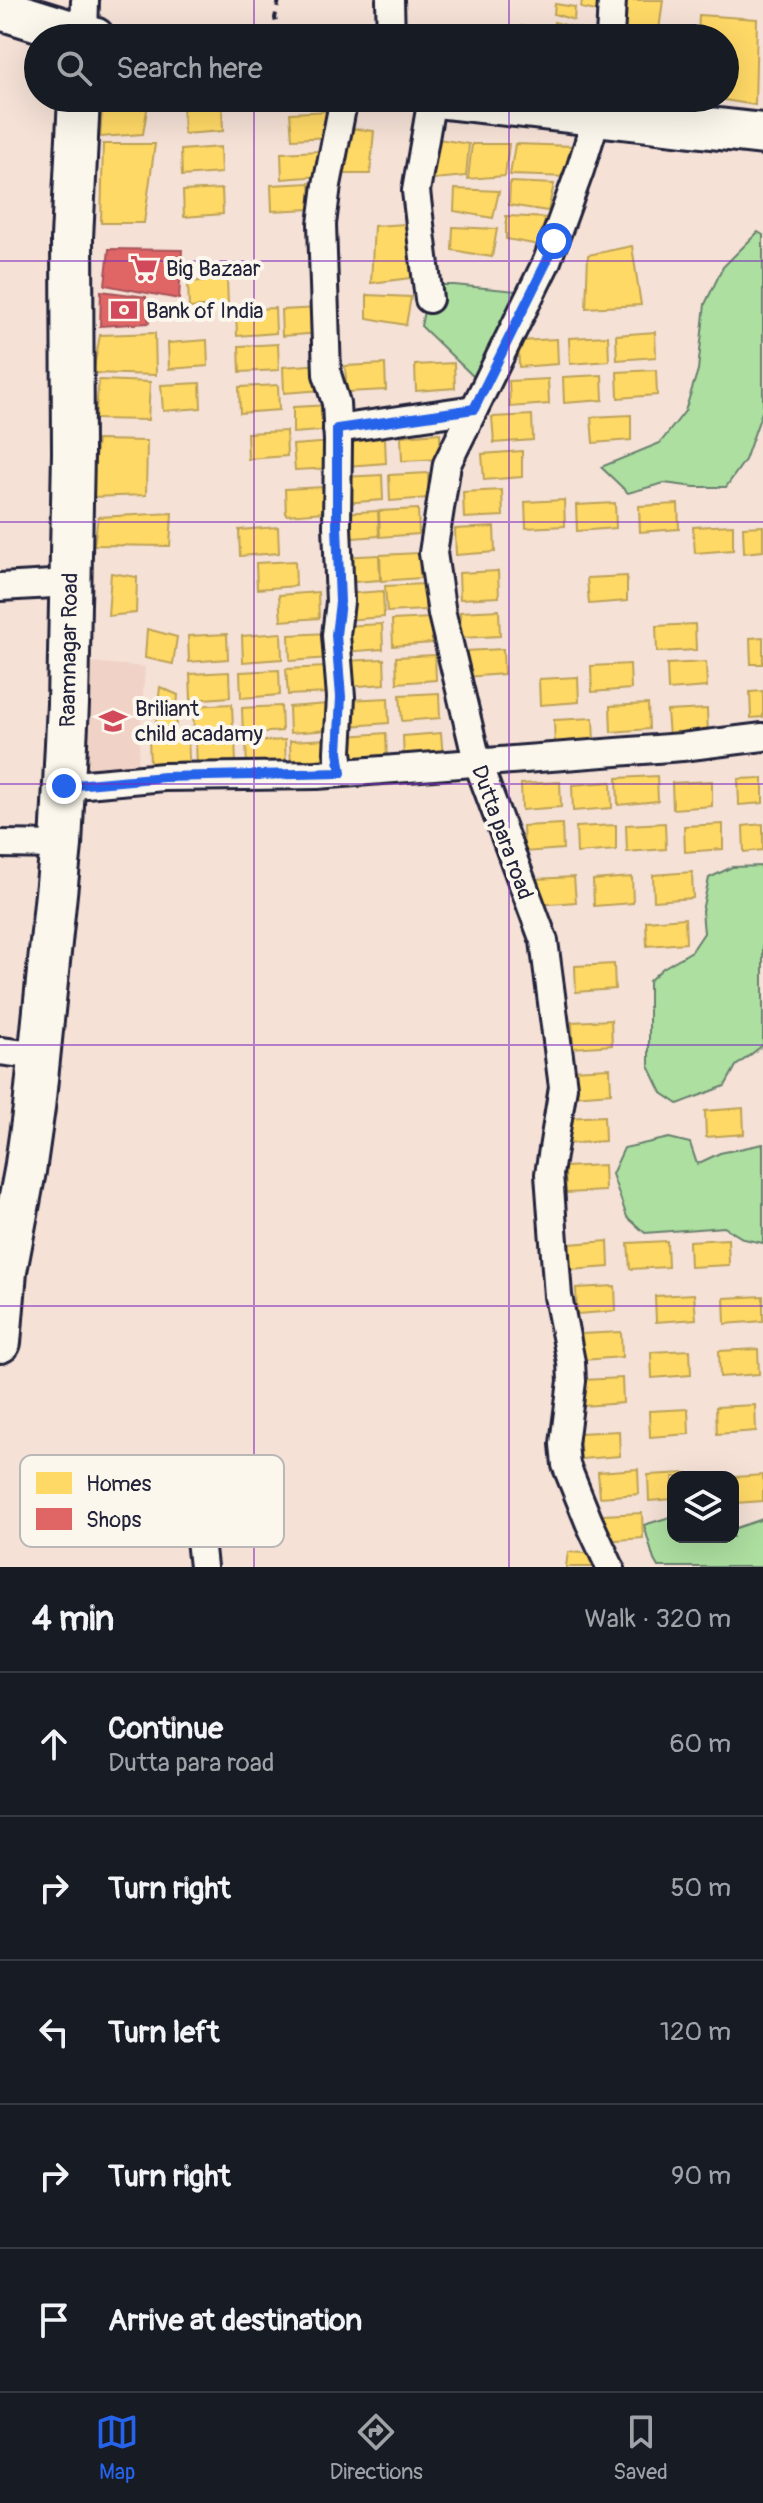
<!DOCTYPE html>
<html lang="en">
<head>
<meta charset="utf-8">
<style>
  body { margin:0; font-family:Pangolin,sans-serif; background:#242831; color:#f1f3f6 }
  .controls { position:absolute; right:24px; bottom:24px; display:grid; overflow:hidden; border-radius:16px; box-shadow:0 8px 32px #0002 }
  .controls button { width:72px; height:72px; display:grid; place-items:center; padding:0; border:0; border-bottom:2px solid #363941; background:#171b24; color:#f1f3f6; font:40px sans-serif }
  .stop { position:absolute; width:24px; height:24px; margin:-18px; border:6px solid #2563eb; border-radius:50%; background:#fff }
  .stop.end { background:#2563eb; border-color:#fff; box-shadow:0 2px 8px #0008 }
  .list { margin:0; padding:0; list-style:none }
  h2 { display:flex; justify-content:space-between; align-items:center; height:104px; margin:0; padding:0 32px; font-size:34px }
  h2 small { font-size:26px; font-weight:400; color:#9ea1a6 }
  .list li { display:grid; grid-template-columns:52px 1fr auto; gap:24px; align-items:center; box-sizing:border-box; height:144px; padding:0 32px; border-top:2px solid #363941 }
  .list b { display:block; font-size:30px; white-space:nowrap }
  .list p { margin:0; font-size:26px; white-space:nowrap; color:#9ea1a6 }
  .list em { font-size:26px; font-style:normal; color:#9ea1a6 }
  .icon { flex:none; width:44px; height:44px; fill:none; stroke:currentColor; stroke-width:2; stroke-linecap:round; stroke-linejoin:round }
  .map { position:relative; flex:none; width:763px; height:1567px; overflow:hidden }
  .search { position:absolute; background:#171b24; box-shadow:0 8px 32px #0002; left:24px; right:24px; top:24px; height:88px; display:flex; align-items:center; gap:20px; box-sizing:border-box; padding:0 28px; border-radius:44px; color:#9ea1a6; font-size:30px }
  .sheet { height:824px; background:#171b24 }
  nav { display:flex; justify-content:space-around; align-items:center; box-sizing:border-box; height:112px; border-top:2px solid #363941; background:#171b24; font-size:22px; color:#9ea1a6 }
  nav a { display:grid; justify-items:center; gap:4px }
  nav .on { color:#2563eb }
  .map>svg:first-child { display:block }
  .built { fill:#f1d2c7 }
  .green { fill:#addfa0; stroke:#68806e; stroke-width:2 }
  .homes { fill:#ffd966; stroke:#bda259; stroke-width:2 }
  .shops { fill:#e06666; stroke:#a75259; stroke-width:2 }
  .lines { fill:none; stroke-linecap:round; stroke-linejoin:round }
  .minor-casing { stroke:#22223b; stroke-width:32 }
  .highway-casing { stroke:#22223b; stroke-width:46 }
  .path { stroke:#22223b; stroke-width:4; stroke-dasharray:8 6; stroke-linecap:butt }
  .minor { stroke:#fbf7ec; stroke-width:26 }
  .highway { stroke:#fbf7ec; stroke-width:40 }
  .route { stroke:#2563eb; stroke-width:10 }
  .grid { fill:none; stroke:#7b2cbf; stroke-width:2; stroke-opacity:0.55 }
  .labels { text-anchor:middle; stroke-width:8; stroke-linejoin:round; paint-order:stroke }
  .poi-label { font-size:22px; fill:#22223b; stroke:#fbf7ec; text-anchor:start }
  .street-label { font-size:22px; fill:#22223b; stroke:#fbf7ec }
  .key { fill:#fbf7ec; stroke:#bab7b7; stroke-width:2 }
  .key-label { font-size:22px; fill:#22223b }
</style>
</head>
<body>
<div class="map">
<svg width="763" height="1567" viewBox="0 0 763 1567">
  <rect width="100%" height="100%" fill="#f5e1d6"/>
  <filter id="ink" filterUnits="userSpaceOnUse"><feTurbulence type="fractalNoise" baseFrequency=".0125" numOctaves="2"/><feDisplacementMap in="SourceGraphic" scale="16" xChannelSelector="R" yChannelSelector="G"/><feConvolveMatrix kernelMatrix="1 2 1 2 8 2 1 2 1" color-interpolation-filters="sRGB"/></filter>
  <g filter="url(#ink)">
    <path class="built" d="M90 662 145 667 137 776 82 780Z"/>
    <g class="green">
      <path d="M758 232 763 235V409L745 460 726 487H695L664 483 628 493 601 467 660 443 685 411 698 370 705 304 723 267Z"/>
      <path d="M429 285H454L517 291 475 378 421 326Z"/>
      <path d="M763 866V1045L736 1066 725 1086 678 1104 662 1093 649 1066V981L663 968 692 951 704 933 702 911 709 878 732 867Z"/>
      <path d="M669 1138 690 1143 697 1164 720 1153 763 1144V1243L744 1239 724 1227 645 1233 627 1217 612 1174 624 1148Z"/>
      <path d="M673 1516V1537H733V1529L763 1519V1567H658L654 1560 644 1525Z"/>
    </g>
    <g class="homes">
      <path d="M582 0H608L606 13 581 8Z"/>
      <path d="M623 0H663L658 38H620Z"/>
      <path d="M555 4 575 7 574 20 554 14Z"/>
      <path d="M699 15 757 19 755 105 712 98H725V38H698Z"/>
      <path d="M554 22 581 29 580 38H550Z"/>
      <path d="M522 26 542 30V38L521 37Z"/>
      <path d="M103 98H149L143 134 100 137Z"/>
      <path d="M222 106 223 131 184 134 183 108Z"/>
      <path d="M330 111 331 137 292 139 290 113Z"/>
      <path d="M350 128 374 131 370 174H344Z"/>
      <path d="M432 138 469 144 466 176 424 180Z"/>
      <path d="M103 144H155L144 223H101Z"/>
      <path d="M472 144H509L505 176 468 179Z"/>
      <path d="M515 144 574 146 570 177 510 175Z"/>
      <path d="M220 147 221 173 182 176 181 150Z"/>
      <path d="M320 151 321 176 282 179 281 153Z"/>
      <path d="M510 182 554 184 548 211 509 205Z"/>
      <path d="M310 183 311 209 272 211 271 185Z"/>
      <path d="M222 189 223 214 184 217 183 191Z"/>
      <path d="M455 189 499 191 493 218 454 211Z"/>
      <path d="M506 216 550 218 545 246 506 239Z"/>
      <path d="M406 224 419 277 371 283 374 226Z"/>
      <path d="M453 227 497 229 492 257 452 250Z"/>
      <path d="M632 246 641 305 586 308 588 255Z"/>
      <path d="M227 279 228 305 189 308 188 282Z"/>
      <path d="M367 295 411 297 406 325 367 318Z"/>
      <path d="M275 308 276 333 237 336 236 310Z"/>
      <path d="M320 308 321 333 282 336 281 310Z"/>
      <path d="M655 332 656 357 617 360 616 335Z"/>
      <path d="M155 333 156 375 93 373 100 335Z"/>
      <path d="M608 336 609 361 570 364 569 338Z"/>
      <path d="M557 339 558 364 519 367 518 341Z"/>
      <path d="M207 340 208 366 169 369 168 343Z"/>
      <path d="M278 344 279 370 240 372 239 346Z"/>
      <path d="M454 363 455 388 416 391 415 365Z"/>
      <path d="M322 364 323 390 284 393 283 367Z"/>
      <path d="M385 364 386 390 347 392 345 366Z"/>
      <path d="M656 370 657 395 618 398 617 372Z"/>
      <path d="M602 375 603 400 564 403 563 377Z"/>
      <path d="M548 379 549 404 510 407 509 381Z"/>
      <path d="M99 380 150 382 148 420 95 419Z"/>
      <path d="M200 383 201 408 163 411 161 385Z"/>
      <path d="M278 385 279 410 240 413 239 387Z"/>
      <path d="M331 405 332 430 293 433V407Z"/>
      <path d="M532 415 533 440 494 443 492 417Z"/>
      <path d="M631 415V440L593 443 591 417Z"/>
      <path d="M286 431 287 456 248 459 247 433Z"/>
      <path d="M440 433 441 459 402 461 401 436Z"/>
      <path d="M385 438 386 463 347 466 346 440Z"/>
      <path d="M97 440 147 441 146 495 91 497Z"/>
      <path d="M333 442 334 468 295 470 293 445Z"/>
      <path d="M522 451V477L484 480 482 454Z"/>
      <path d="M428 473 429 498 390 501 389 475Z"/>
      <path d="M382 475 383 500 344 503 343 477Z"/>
      <path d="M324 487 325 512 286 515 285 489Z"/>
      <path d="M502 490 503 516 464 518 463 492Z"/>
      <path d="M564 500 565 526 526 528 525 502Z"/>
      <path d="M615 503 616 528 577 531 576 505Z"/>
      <path d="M678 504 679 529 640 532 639 506Z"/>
      <path d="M418 509 419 534 380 537 379 511Z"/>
      <path d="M378 511 379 536 340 539 339 513Z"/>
      <path d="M172 513 170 546 94 545 98 517Z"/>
      <path d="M733 525V550L695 553 693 527Z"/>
      <path d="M763 526V551L744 553 743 527Z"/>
      <path d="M278 527 279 553 240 556 239 530Z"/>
      <path d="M494 527 495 552 456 555 455 529Z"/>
      <path d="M419 553 420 578 381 581 380 555Z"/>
      <path d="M379 555 380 580 341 583 340 557Z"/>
      <path d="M295 561 296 586 257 589 256 563Z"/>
      <path d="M498 571 499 597 460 599 459 573Z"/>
      <path d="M111 573 137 577 136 613 108 616Z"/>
      <path d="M627 576V601L589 604 587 578Z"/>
      <path d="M425 584V610L387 612 385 586Z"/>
      <path d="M383 591 384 617 345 620 343 594Z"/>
      <path d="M318 592 319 618 281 621 279 595Z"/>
      <path d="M499 610 500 636 461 638 460 612Z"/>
      <path d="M431 618 432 643 393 646 392 620Z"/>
      <path d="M382 624 383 649 344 652 343 626Z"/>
      <path d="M695 624 696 650 657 652 656 626Z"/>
      <path d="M147 629 177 637 173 664 145 658Z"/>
      <path d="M281 633 282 659 243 662 242 636Z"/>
      <path d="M328 633 329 658 290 661 289 635Z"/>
      <path d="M227 634 228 659 189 662 188 636Z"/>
      <path d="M763 637V664H751L750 638Z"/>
      <path d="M503 649 504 674 465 677 464 651Z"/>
      <path d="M435 655 436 680 397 683 396 657Z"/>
      <path d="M384 659 385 684 346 687 345 661Z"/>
      <path d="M706 662 707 687 668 690 667 664Z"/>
      <path d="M630 664 631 689 592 692 591 666Z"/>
      <path d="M326 667 327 693 288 695 286 669Z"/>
      <path d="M279 670 280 695 241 698 240 672Z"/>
      <path d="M229 672 230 697 191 700 190 674Z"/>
      <path d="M578 677 579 702 540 705 539 679Z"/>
      <path d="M160 687 178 695 175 732 155 733Z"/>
      <path d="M763 691V717L751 718 750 692Z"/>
      <path d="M439 693 440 718 402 721 400 695Z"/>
      <path d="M388 698 389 723 350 726 349 700Z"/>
      <path d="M232 704 233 729 194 732 193 706Z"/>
      <path d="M328 704 329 730 290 733 289 707Z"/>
      <path d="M648 704 649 729 611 732 610 706Z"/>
      <path d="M281 706 282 731 243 734 242 708Z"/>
      <path d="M707 709 708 735 669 737 667 711Z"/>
      <path d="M593 718 594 744 555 746 554 720Z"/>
      <path d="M386 733 387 759 348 762 347 736Z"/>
      <path d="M441 733 443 758 404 762 403 736Z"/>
      <path d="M188 736 189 761 150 764 149 738Z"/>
      <path d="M235 738 236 764 197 767 196 741Z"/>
      <path d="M329 739 330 764 291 767 290 741Z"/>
      <path d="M285 740 286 766 247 768 246 742Z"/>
      <path d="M657 776 658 801 618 805 617 778Z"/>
      <path d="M763 778V803L739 805 738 779Z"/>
      <path d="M712 781V806L673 809 672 783Z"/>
      <path d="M560 782 561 807 522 810 521 784Z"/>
      <path d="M611 782 612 808 573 811 572 785Z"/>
      <path d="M665 823 666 849 627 852 626 825Z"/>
      <path d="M562 824 563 849 524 852 523 826Z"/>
      <path d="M723 824V849L685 852 684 826Z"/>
      <path d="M763 824V850L744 852 743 826Z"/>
      <path d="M616 825V850L577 853 576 827Z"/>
      <path d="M692 872 693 898 654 901 653 875Z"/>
      <path d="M574 877 576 902 536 905 535 879Z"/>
      <path d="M632 877 633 903 594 906 593 880Z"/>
      <path d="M685 918 686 943 647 946 646 921Z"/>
      <path d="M614 964 615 989 576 992 575 966Z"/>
      <path d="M611 1020 612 1045 573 1048 572 1022Z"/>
      <path d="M610 1068 611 1093 573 1096 571 1070Z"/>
      <path d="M743 1108 744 1134 706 1137 705 1111Z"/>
      <path d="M604 1116 605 1141 566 1144 565 1118Z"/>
      <path d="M604 1165 605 1191 566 1193 565 1167Z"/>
      <path d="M728 1239 729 1265 690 1267 689 1241Z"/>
      <path d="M608 1241 609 1267 570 1270 569 1244Z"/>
      <path d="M667 1241 668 1267 630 1269 628 1243Z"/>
      <path d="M615 1286 616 1311 577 1314 576 1288Z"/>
      <path d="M694 1294 696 1319 656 1322 655 1296Z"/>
      <path d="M763 1296V1321L725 1324 724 1298Z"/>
      <path d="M621 1332 622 1357 583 1360 582 1334Z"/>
      <path d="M758 1349 759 1374 720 1377 719 1351Z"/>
      <path d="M690 1350 691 1375 652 1378 651 1352Z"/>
      <path d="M622 1378 623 1403 584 1406 583 1380Z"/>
      <path d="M755 1405 756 1431 717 1434 716 1407Z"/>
      <path d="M688 1409 689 1434 650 1437 649 1411Z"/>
      <path d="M619 1431 620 1456 581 1459 579 1433Z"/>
      <path d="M638 1469 639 1494 600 1497 598 1472Z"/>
      <path d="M687 1473V1477H673V1499L649 1501 648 1475Z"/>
      <path d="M763 1475V1501L736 1503 735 1477Z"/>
      <path d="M642 1513 643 1538 604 1541 603 1515Z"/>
      <path d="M568 1552 599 1554 598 1567H566Z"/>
    </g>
    <g class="shops">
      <path d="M109 249 182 250 179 299 105 285Z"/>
      <path d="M101 291 146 297 149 323 100 326Z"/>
    </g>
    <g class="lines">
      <g class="minor-casing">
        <g id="minor">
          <path d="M390 0 391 38"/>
          <path d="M84 36 85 0"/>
          <path d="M610 38 612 0"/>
          <path d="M601 103 580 170 547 261 447 464 433 553 442 614 477 761 544 941 563 1087 549 1174 558 1296 571 1362 572 1381 564 1444 566 1465 589 1522 610 1567"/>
          <path d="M429 299 416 191 432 98"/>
          <path d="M337 429 474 409"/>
          <path d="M0 587 70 583"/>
          <path d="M341 773 338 752 341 697 336 635 340 602 337 526 338 441 336 403 327 374 322 224 327 185 344 98"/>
          <path d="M64 786 164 777 317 775 682 747 763 737"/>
          <path d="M0 844 61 845"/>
          <path d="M0 1051 40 1056"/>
          <path d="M200 1539 203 1567"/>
        </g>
      </g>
      <g class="highway-casing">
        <g id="highway">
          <path d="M0 9 94 38"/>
          <path d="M444 98 763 134"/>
          <path d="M0 1342 6 1271 25 1171 34 1108 61 845 68 704 73 453 72 238 79 98"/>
        </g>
      </g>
      <path class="path" d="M279 0 275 18 279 38"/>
      <use href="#minor" class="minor"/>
      <use href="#highway" class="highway"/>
    </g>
  </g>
  <g class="lines" filter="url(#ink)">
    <path class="route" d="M64 786 164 777 341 773 338 752 341 697 336 635 340 602 337 526V429L474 409 547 261 554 241"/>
  </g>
  <path class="grid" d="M254 0V38M509 0V38M254 98V1567M509 98V1567M0 261H763M0 522H763M0 784H763M0 1045H763M0 1306H763"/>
  <defs>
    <g id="supermarket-bare" transform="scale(2.16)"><path d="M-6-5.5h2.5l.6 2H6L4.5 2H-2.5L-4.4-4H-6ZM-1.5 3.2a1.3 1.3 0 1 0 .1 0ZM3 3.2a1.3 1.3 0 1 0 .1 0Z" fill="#d1495b" stroke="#fbf7ec" stroke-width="2.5" paint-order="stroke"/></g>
    <g id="bank-bare" transform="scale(2.16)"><path d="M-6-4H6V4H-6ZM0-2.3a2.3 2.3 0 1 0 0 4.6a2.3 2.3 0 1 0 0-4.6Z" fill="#d1495b" stroke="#fbf7ec" stroke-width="2.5" paint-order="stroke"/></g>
    <g id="school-bare" transform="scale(2.16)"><path d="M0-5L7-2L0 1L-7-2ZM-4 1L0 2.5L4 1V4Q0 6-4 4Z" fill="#d1495b" stroke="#fbf7ec" stroke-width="2.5" paint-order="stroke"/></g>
  </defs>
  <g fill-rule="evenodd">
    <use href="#supermarket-bare" x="144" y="268"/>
    <use href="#bank-bare" x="124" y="310"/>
    <use href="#school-bare" x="113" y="721"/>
  </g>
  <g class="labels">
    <g class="poi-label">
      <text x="166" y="276">Big Bazaar</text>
      <text x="146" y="318">Bank of India</text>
      <text x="135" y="716">Briliant<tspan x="135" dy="25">child acadamy</tspan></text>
    </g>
    <g class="street-label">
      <text transform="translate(68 650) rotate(-89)" y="8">Raamnagar Road</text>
      <text transform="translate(503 832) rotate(70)" y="8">Dutta para road</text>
    </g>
  </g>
  <rect x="20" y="1455" width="264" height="92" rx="12" class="key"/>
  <rect x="36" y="1472" width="36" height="22" fill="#ffd966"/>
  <rect x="36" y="1508" width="36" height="22" fill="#e06666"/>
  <g class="key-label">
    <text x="86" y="1491">Homes</text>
    <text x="86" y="1527">Shops</text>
  </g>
</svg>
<div class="controls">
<button><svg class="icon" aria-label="layers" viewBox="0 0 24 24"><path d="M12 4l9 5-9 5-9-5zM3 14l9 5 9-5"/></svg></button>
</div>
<div class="stop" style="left:554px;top:241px"></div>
<div class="stop end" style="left:64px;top:786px"></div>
<div class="search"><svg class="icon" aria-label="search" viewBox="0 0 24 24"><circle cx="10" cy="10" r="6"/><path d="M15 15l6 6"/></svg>Search here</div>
</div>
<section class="sheet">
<h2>4 min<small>Walk · 320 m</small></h2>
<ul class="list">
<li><svg class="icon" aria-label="ahead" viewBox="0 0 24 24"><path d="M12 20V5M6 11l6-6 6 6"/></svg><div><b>Continue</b><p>Dutta para road</p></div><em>60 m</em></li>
<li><svg class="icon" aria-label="right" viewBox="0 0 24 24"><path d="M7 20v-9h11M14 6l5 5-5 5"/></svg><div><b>Turn right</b></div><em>50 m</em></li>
<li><svg class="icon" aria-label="left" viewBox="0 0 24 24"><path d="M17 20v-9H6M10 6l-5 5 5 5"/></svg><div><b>Turn left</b></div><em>120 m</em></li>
<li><svg class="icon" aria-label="right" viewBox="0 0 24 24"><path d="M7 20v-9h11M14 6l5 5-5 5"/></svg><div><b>Turn right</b></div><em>90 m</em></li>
<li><svg class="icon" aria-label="arrive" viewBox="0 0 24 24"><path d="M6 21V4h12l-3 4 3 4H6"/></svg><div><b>Arrive at destination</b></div></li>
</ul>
</section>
<nav>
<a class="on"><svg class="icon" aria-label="map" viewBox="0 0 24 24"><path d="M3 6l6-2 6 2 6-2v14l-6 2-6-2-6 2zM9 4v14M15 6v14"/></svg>Map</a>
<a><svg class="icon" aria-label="directions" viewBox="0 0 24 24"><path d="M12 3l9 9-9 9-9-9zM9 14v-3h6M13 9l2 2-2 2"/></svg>Directions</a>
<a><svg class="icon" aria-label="saved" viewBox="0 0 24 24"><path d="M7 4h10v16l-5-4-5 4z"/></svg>Saved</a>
</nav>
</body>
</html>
